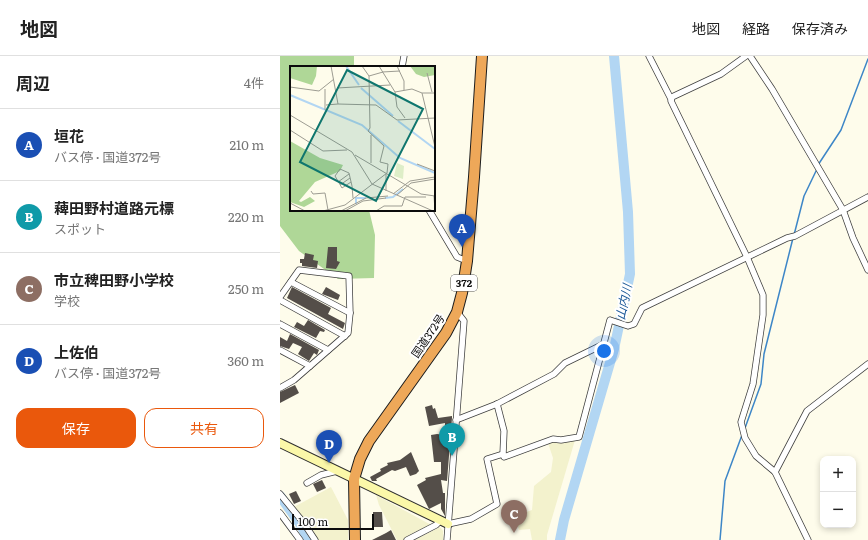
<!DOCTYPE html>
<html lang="ja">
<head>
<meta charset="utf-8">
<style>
  body { margin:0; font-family:Literata,"Noto Sans JP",serif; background:#f6f6f6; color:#222 }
  .controls { position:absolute; right:12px; bottom:12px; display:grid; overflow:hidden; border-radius:8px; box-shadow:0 2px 6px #0003 }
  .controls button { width:36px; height:36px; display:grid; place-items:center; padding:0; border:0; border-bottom:1px solid #e0e0e0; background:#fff; color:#222; font:20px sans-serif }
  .scale { position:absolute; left:12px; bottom:10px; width:82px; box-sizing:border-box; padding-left:4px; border:2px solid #0c0c0c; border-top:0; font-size:11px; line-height:14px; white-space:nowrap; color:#0c0c0c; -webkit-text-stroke:3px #fff; paint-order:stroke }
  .you { position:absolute; left:324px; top:295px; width:14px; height:14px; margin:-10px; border:3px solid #fff; border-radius:50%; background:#1a73e8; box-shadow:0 0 0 6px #1a73e833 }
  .badge { display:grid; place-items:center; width:26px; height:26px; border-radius:50%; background:#ea580c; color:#fff; font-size:13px; font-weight:700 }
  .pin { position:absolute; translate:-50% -33px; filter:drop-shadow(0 1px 2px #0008) }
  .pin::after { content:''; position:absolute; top:21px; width:14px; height:12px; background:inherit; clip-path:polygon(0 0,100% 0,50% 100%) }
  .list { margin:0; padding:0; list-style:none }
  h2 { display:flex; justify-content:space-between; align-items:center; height:52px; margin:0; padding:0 16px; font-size:17px }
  h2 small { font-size:13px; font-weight:400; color:#767676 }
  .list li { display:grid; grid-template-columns:26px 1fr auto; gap:12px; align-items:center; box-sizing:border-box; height:72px; padding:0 16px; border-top:1px solid #e0e0e0 }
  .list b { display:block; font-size:15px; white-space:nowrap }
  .list p { margin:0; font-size:13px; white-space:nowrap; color:#767676 }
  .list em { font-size:13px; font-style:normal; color:#767676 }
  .actions { display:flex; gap:8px; padding:12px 16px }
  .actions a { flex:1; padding:9px 0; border:1px solid #ea580c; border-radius:12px; text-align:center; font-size:14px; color:#ea580c }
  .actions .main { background:#ea580c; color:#fff }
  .map { position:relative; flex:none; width:588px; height:484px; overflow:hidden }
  header { display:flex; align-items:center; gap:24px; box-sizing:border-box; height:56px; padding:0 20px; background:#fff; border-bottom:1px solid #e0e0e0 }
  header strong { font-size:19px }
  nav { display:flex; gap:22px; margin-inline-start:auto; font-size:14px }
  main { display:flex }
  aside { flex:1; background:#fff }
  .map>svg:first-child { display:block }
  .farmland { fill:#f3f2cd }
  .forest { fill:#afd797 }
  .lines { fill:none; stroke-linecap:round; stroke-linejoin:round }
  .stream { stroke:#3d86c7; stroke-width:1.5 }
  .river { stroke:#b2d6f3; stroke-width:10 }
  .building { fill:#544e49 }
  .street-casing { stroke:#3f3f3f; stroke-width:7 }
  .secondary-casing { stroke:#2e2e2e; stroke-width:10 }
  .highway-casing { stroke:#1d1d1d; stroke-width:12 }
  .street { stroke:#fff; stroke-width:5.5 }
  .secondary { stroke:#fbf8a9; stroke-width:8 }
  .highway { stroke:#eea859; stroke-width:10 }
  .labels { text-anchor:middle; stroke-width:4; stroke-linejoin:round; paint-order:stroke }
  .shield { fill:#fff; stroke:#555; stroke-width:1 }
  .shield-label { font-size:10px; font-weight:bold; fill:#0c0c0c }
  .street-label { font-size:11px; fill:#0c0c0c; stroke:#fff }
  .water-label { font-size:12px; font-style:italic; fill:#1b5897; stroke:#fff }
  .inset-river { fill:none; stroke:#b2d6f3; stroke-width:2 }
  .inset-road { fill:none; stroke:#9d9c92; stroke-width:1 }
  .view { fill:#0f766e; fill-opacity:0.15; stroke:#0f766e; stroke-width:2 }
  .inset-edge { fill:none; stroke:#0c0c0c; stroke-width:2 }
</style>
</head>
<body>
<header>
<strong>地図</strong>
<nav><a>地図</a><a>経路</a><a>保存済み</a></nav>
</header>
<main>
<aside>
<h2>周辺<small>4件</small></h2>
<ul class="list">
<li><span class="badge" style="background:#1a4fb4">A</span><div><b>垣花</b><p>バス停 · 国道372号</p></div><em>210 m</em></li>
<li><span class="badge" style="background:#0f9aa8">B</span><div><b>薭田野村道路元標</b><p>スポット</p></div><em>220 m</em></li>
<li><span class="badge" style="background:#8d6e63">C</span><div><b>市立稗田野小学校</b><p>学校</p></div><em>250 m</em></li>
<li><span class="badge" style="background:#1a4fb4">D</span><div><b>上佐伯</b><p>バス停 · 国道372号</p></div><em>360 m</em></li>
</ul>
<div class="actions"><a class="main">保存</a><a>共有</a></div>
</aside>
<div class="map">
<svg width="588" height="484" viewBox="0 0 588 484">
  <rect width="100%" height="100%" fill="#fefceb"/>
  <g class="farmland">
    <path d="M295 384 267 479V484H252L250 473 239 474 235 460 252 454 254 430 271 416 273 402 268 387 278 385Z"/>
    <path d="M51 431 68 464V484H37L14 451Z"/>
    <path d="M96 439 153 470 126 484H117L99 449Z"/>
    <path d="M160 471 163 475V484H135Z"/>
  </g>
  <path class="forest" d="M0 0H74V11H11V154H89L95 179 94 222 58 223 19 195 0 170Z"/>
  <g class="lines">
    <g class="stream">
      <path d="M538 109 561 74 588 3"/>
      <path d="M514 179 524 140 537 113"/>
      <path d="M465 372 481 328 484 298 513 182"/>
      <path d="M440 484 445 425 462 379"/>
    </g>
    <g class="river">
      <path d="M0 440 21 469 28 484"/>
      <path d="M280 484 284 464 334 293 350 218 348 156 334 0"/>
    </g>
  </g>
  <g class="building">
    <path d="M48 191H57V205L60 206 56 213 46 212Z"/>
    <path d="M25 197 34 199 33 204 38 205 37 212 22 210V207H20V203H24Z"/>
    <path d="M12 231 51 252 48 258 65 267 63 273 7 242Z"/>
    <path d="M46 231 60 239 58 244 42 238Z"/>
    <path d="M28 264 45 274 44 276 40 275 36 282 14 271 17 266 24 270Z"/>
    <path d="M10 278 39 294 37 299 34 297 29 305 18 298 22 291 13 287 9 293 0 290V281L7 285Z"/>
    <path d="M15 329 19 337 0 347V336Z"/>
    <path d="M152 349 153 353 155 352 158 362 172 360V362L167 425 161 424 163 437H165V460L161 453V447L149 453 137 429 146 424 145 422 161 418V406H154L151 379 157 378 165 379V367L149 370 145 351Z"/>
    <path d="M131 396 139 415 136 418 130 420 126 411 115 415 112 414 96 423 97 425H92L90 421 101 415 100 413 108 409 107 407 120 404Z"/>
    <path d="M42 424 46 432 37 436 33 428Z"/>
    <path d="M16 435 21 445 14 448 9 438Z"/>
    <path d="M93 456H102L103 471H93Z"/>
    <path d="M111 474 116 484H92L106 477Z"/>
  </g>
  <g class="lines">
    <g class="street-casing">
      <g id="street">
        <path d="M369 0 391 43"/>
        <path d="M466 0 441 18 392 41 391 45 467 201 483 239V259L473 328 461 366 465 382 476 400 495 416 528 484"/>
        <path d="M470 0 492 33 563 154 573 182 588 214"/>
        <path d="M122 11 124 0"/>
        <path d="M149 154 177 201 187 205"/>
        <path d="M11 226 70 257"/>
        <path d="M0 241 19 214 69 220 70 257 68 277 14 324 0 332"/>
        <path d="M0 244 65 280"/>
        <path d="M0 268 48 294"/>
        <path d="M0 294 30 310"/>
        <path d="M217 348 224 375 223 398"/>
        <path d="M176 364 217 348 274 318 285 307 324 288"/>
        <path d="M495 416 527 355 588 308"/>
        <path d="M27 427 41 419 57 415"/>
        <path d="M0 438 23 466 35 484"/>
        <path d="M0 457 20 484"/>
        <path d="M168 468 191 463 217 448 207 403 223 398 224 401 273 383 281 384 299 381 330 264 348 270 354 268 362 252 507 182 515 180 588 141"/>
        <path d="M127 484 156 469 160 465"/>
        <path d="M167 484 184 265 177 256"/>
      </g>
    </g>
    <g class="secondary-casing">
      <path id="secondary" d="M0 387 168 468"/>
    </g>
    <g class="highway-casing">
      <path id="highway" d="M75 484 74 423 80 403 89 385 166 277 177 256 182 237 187 205 194 121 202 0"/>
    </g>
    <use href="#street" class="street"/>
    <use href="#secondary" class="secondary"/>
    <use href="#highway" class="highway"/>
  </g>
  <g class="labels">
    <rect class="shield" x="171" y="219" width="26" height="16" rx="3"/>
    <g class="shield-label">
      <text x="184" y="231">372</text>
    </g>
    <g class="street-label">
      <text transform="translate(148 280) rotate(-56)" y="4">国道372号</text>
    </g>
    <g class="water-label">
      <text transform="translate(344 246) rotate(-78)" y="4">山内川</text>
    </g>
  </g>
  <g transform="translate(10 10)">
    <rect width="145" height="145" fill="#fefceb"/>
    <path d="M0 0H27L26 10 22 19 0 12ZM120 0H145V9L134 11 126 8ZM0 75 30 92 53 99 50 105 25 116 9 135 11 136 20 131 25 135 14 141 0 136Z" fill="#afd797"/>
    <path d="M107 97 114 100 113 113 104 110Z" fill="#deeec8"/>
    <path class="inset-river" d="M56 0 69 19M71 22 103 50M0 29 72 59 110 92 145 107M108 55 145 83M95 132 103 131 113 123M66 138V132H76"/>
    <path class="inset-road" d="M41 0 48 38 86 39 107 54 145 52M72 0 79 10M89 0 105 26 107 41 115 52M107 0 114 15V24M92 6 110 5M137 7 142 26M0 21 29 25 44 13M47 22 100 19M35 23V44M105 26 122 23 132 27 145 81M132 27H145M36 39 48 38M0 49 62 86 82 118 143 145M0 64 33 85 57 84M81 69V97M65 89 131 128 145 130M127 98 145 105M96 108V125M48 116 59 108M61 116 52 122 45 110 50 103 59 107 62 120 63 132M50 119 60 112M21 125 23 128 35 127 38 144M103 128 120 115 145 111M107 129 121 117 145 113M144 130 145 145M0 137 15 145M33 145 55 139 97 107 98 98 90 96 94 80 78 65 80 62 79 10 93 6M51 145 76 132 98 130M55 145 73 135 96 132M86 145 94 140H112L115 131H136"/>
    <path class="view" d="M57 4 133 43 86 135 10 96Z"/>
    <rect width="145" height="145" class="inset-edge"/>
  </g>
</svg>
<div class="controls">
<button>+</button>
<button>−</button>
</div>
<div class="scale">100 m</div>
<div class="you"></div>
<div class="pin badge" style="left:182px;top:191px;background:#1a4fb4">A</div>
<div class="pin badge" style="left:172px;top:400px;background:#0f9aa8">B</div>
<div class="pin badge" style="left:234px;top:477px;background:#8d6e63">C</div>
<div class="pin badge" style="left:49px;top:407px;background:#1a4fb4">D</div>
</div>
</main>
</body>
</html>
